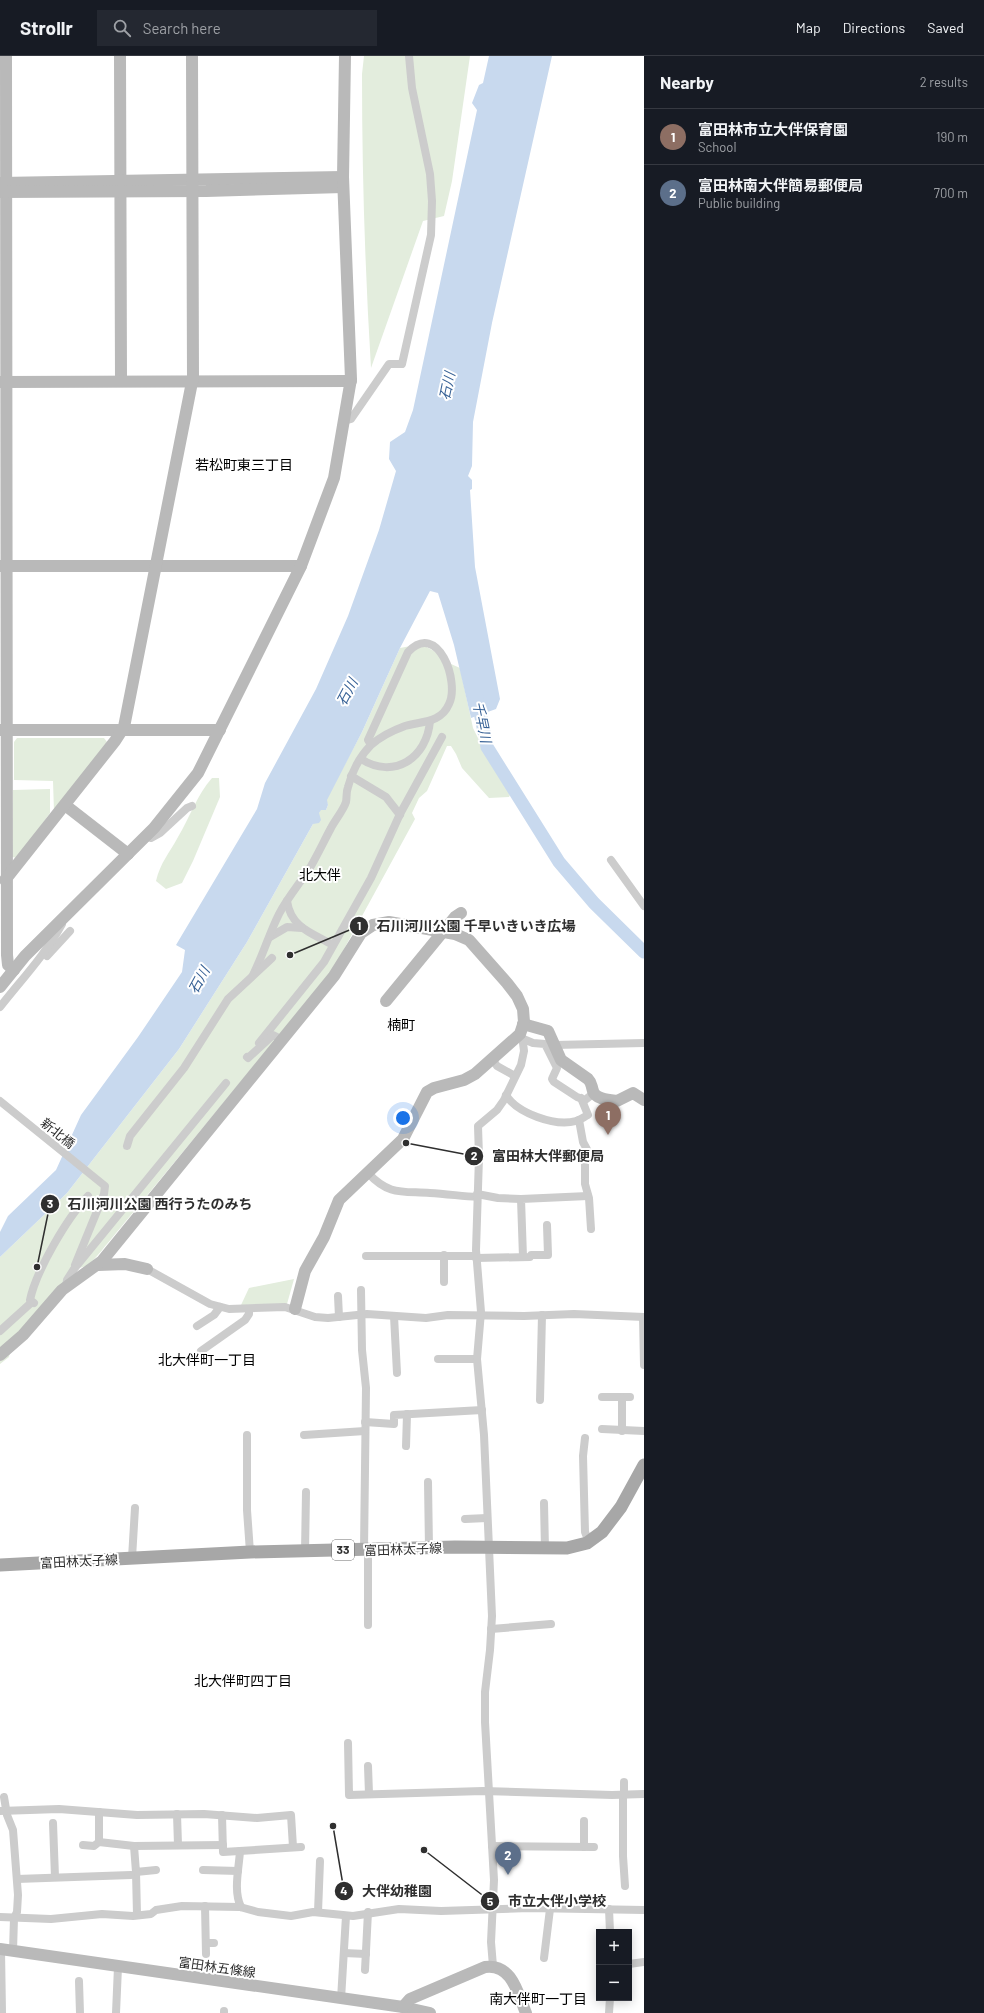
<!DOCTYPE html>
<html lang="en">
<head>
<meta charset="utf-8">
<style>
  body { margin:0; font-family:Barlow,"Noto Sans JP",sans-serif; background:#242831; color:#f1f3f6 }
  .controls { position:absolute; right:12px; bottom:12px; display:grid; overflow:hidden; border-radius:0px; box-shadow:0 2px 10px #0003 }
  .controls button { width:36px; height:36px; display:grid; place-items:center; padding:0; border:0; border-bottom:1px solid #363941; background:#171b24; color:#f1f3f6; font:20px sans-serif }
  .you { position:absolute; left:403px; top:1062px; width:14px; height:14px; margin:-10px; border:3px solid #fff; border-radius:50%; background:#1a73e8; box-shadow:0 0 0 6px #1a73e833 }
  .badge { display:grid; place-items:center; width:26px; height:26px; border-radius:50%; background:#0b8043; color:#fff; font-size:13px; font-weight:700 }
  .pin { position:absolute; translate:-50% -33px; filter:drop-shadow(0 1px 2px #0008) }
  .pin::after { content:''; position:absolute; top:21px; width:14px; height:12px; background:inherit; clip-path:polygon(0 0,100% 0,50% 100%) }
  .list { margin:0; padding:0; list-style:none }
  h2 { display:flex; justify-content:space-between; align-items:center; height:52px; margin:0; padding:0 16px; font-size:17px }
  h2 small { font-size:13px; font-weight:400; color:#9ea1a6 }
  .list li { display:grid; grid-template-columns:26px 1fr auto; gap:12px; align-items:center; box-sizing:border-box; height:56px; padding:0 16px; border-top:1px solid #363941 }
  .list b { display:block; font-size:15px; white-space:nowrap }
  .list p { margin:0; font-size:13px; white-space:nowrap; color:#9ea1a6 }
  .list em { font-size:13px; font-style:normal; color:#9ea1a6 }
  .icon { flex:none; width:22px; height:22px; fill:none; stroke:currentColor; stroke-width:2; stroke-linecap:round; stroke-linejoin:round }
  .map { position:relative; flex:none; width:644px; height:1957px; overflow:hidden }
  header { display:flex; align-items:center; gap:24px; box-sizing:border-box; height:56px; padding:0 20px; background:#171b24; border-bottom:1px solid #363941 }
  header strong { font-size:19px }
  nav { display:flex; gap:22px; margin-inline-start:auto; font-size:14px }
  .search { width:280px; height:36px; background:#242831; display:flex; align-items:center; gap:10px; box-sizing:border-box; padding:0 14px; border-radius:0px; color:#9ea1a6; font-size:15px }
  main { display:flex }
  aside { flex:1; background:#171b24 }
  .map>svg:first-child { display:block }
  .green { fill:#e3eddd }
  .water { fill:#c8d9ee }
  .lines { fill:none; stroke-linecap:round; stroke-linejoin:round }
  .river { stroke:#c8d9ee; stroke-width:13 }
  .street { stroke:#ccc; stroke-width:8 }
  .secondary { stroke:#b9b9b9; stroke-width:12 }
  .primary { stroke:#a7a7a7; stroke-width:13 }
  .labels { text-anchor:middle; stroke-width:4; stroke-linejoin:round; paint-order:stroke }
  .shield { fill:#fff; stroke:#6d6d6d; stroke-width:1 }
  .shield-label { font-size:12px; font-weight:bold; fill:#2f2f2f }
  .street-label { font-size:13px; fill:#2f2f2f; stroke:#fff }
  .water-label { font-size:14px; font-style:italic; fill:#386296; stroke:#fff }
  .neighbourhood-label { font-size:14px; fill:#000; stroke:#fff }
  .leader { fill:none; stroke:#2f2f2f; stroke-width:1.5 }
  .callout-dot { fill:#2f2f2f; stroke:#fff; stroke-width:1.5 }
  .mark-label { font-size:12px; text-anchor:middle; font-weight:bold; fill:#fff }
  .callout-label { font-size:14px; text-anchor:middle; font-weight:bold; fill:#2f2f2f; stroke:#fff; stroke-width:4; stroke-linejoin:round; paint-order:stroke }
</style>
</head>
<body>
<header>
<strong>Strollr</strong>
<div class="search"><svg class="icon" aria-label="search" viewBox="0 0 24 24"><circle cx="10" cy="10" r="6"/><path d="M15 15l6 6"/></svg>Search here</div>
<nav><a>Map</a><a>Directions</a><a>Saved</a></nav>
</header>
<main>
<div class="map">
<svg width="644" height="1957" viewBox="0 0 644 1957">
  <rect width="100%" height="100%" fill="#fff"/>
  <g class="green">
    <path d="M364 0H470L452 125 444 160 423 165 371 312C365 214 362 116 362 18Z"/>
    <path d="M421 588 443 600 451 608 460 612 473 672 492 710 510 739 509 741 489 742 462 712 456 698 451 690H447L427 735 419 742 412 757 415 763 332 915 107 1188C100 1196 90 1212 78 1212L11 1291 9 1301 0 1308V1201L67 1137 179 993 247 886 313 768C317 763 318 758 321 753L326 754 328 749 326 744 362 676 400 592Z"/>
    <path d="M17 682H104L107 686 54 756 53 725 14 724V686Z"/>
    <path d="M212 722H219L220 741 193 805 182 827 166 833 156 825C160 807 170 796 178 781 190 761 197 739 212 722Z"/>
    <path d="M50 733V757L18 802 12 801 13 734Z"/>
    <path d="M294 1223 287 1248 241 1249 249 1232Z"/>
  </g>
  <path class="water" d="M489 0H552L492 267 473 366 472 410 468 420 472 424V433L470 434 475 511 500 643 496 653 471 662 454 589 438 537 430 535 400 592 362 676 327 744 328 749 326 754H321L319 757 321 764 319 767 313 768 247 886 179 993 67 1137 0 1201V1176L8 1160 56 1114 81 1059 138 981 182 916 185 894 176 889 257 753 265 727 316 633 348 560 379 474 396 415 389 403 390 386 405 376 413 354 477 54 472 47 479 29 483 27Z"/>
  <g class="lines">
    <path class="river" d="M477 641 487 691 559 806 594 847 644 896"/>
    <g class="street">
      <path d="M344 365 351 363 389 308H402L431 179 432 145 430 118 412 32 409 0"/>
      <path d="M361 703C394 724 427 702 430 665"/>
      <path d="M351 720 386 741 400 759"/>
      <path d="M146 780 151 782 160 777 187 752 192 750"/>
      <path d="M611 804 644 850"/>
      <path d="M287 845C291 872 312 877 333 889"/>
      <path d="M270 881 287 871 302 872"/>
      <path d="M47 900 70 875"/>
      <path d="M253 919C263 899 269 878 279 858 288 841 301 826 311 810 318 798 324 785 331 772 335 764 343 755 346 746 347 741 346 736 348 731 352 716 360 700 371 689 380 681 394 674 405 670 422 665 441 667 449 648 460 626 438 564 408 596L368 684 371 689"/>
      <path d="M0 951C22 923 45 899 62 868L61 867"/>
      <path d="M521 982 533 987 545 988 557 1012 552 1023 554 1026 577 1041 585 1044 594 1037"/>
      <path d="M259 987 324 906 371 822 400 758 442 681"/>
      <path d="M554 989 644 987"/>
      <path d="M247 1001 248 1002 273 979 277 981"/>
      <path d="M492 1003 497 1010 515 1020"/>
      <path d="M506 1039C517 1057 555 1071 576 1065 580 1064 584 1061 588 1059L581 1042"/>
      <path d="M0 1045 105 1130 104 1138 75 1209"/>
      <path d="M579 1064 583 1086 591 1101"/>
      <path d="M127 1090 130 1080 184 1012 228 943 272 902"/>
      <path d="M586 1093 585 1097V1128L589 1142 591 1173"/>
      <path d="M368 1117C389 1140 403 1135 430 1137 446 1138 462 1140 477 1141"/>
      <path d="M477 1138 498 1142 521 1143"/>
      <path d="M366 1200H476"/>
      <path d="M523 1201 521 1143 588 1140"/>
      <path d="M476 1202 530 1201 531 1199H548L547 1169"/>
      <path d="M147 1213 210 1248 229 1253 285 1251 315 1261 328 1262 367 1258 426 1262 448 1259 524 1260 574 1258 644 1261"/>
      <path d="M444 1226V1199"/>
      <path d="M66 1231 67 1224 74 1213 226 1027"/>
      <path d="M361 1234 362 1294 366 1332 364 1494"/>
      <path d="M338 1240 339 1261"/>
      <path d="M34 1247 30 1244C36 1215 67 1162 88 1140"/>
      <path d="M394 1260 397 1317"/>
      <path d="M643 1261 644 1309"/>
      <path d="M197 1270 214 1259 220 1251"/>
      <path d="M0 1275 32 1246"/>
      <path d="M201 1295 245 1264 249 1258V1254"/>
      <path d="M438 1303H477"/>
      <path d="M602 1341H630"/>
      <path d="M540 1344 542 1259"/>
      <path d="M365 1366 394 1368V1359L482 1354"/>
      <path d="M602 1373 644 1375"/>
      <path d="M622 1375V1342"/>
      <path d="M247 1379V1454L250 1496"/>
      <path d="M304 1379 365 1375"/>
      <path d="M585 1382 583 1400 585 1476 589 1486"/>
      <path d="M406 1390 407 1358"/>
      <path d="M428 1426 429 1492"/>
      <path d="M544 1447 545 1493"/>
      <path d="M465 1463 487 1462"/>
      <path d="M305 1496 306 1436"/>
      <path d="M132 1502 135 1452"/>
      <path d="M368 1569V1494"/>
      <path d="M491 1573 551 1568"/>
      <path d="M348 1687 349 1739 483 1735 612 1739 644 1738"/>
      <path d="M368 1710 369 1738"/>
      <path d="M623 1739V1800L625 1830"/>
      <path d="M624 1739V1726"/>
      <path d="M4 1741 7 1759 13 1774 18 1839 17 1856 14 1862 13 1895"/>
      <path d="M0 1755 59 1753 137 1759 204 1758 257 1762 291 1759 293 1791"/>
      <path d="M177 1758 178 1789"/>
      <path d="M222 1759 223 1796 301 1791"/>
      <path d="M584 1765V1791"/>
      <path d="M53 1767 55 1821"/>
      <path d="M99 1786V1756"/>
      <path d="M83 1789 94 1790 99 1786 134 1790 223 1789"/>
      <path d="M134 1790 136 1816 156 1814"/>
      <path d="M492 1790 594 1791"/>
      <path d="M240 1795C239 1812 233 1835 241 1851"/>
      <path d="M203 1814 238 1815"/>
      <path d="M136 1816 137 1859"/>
      <path d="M17 1823 131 1819"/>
      <path d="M205 1850 206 1898"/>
      <path d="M609 1853 610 1876"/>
      <path d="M318 1856 320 1805"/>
      <path d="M0 1861 51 1863 102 1858 133 1860 151 1858 156 1854 182 1850 240 1851 258 1856 291 1860 313 1856 353 1860 399 1853 441 1855 529 1852 644 1854"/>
      <path d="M206 1887H214"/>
      <path d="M1 1894 2 1957"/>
      <path d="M344 1897 366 1898"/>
      <path d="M544 1902 550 1853"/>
      <path d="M629 1908 644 1906"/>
      <path d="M493 1910 491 1886 494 1824 485 1666V1636L490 1594 492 1560 484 1379 477 1303 481 1256 476 1194 479 1101 478 1070 497 1054 504 1044 521 1009 524 995 523 987 525 984"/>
      <path d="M365 1914 368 1856"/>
      <path d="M79 1925 80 1957"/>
      <path d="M341 1943 346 1860"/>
      <path d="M116 1957 118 1911"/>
      <path d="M224 1957V1955"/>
      <path d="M609 1957 610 1942"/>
    </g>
    <g class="secondary">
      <path d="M6 0 7 899 8 909 14 914"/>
      <path d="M120 0 121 325"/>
      <path d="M0 127 343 121"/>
      <path d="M0 136 206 135 343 131"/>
      <path d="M0 326 351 325"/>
      <path d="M0 510H301"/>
      <path d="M0 674H220"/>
      <path d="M65 749 128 798"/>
      <path d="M5 824 115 685 124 671 193 321 192 0"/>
      <path d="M0 931 25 900 154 772 198 717 301 510 334 422 351 323 343 121 345 0"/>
      <path d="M386 945 455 861 461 857"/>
      <path d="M523 968 548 975 561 1004 588 1023C592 1027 591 1029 593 1035 595 1043 609 1044 617 1045L633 1037 644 1044"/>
      <path d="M98 1209 125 1208 147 1213"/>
      <path d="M0 1299 23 1279 62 1234 102 1205 334 920 361 877 373 869 389 866 455 878 469 884 507 927 517 940 523 953 524 966 520 978 475 1018 464 1024 434 1032 427 1036 403 1083 339 1144 324 1181 305 1215 295 1253"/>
      <path d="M0 1893 403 1951 430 1957"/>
      <path d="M403 1951 410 1943 485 1911C512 1907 518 1938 526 1957"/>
    </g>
    <path class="primary" d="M0 1509 250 1496 455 1491 567 1492 587 1487 602 1476 621 1451 644 1409"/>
  </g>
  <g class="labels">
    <rect class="shield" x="332" y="1484" width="22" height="20" rx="3"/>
    <g class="shield-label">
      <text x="343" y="1498">33</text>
    </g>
    <g class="street-label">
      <text transform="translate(58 1077) rotate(39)" y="5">新北橋</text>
      <text transform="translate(403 1493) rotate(-2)" y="5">富田林太子線</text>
      <text transform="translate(79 1505) rotate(-3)" y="5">富田林太子線</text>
      <text transform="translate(217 1911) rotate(8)" y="5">富田林五條線</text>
    </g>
    <g class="water-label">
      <text transform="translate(447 330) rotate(-78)" y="5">石川</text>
      <text transform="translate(347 636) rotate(-62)" y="5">石川</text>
      <text transform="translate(482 666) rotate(78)" y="5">千早川</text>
      <text transform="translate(199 924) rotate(-61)" y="5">石川</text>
    </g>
    <g class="neighbourhood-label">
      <text x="244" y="414">若松町東三丁目</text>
      <text x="320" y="824">北大伴</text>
      <text x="401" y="974">楠町</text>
      <text x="207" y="1309">北大伴町一丁目</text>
      <text x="243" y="1630">北大伴町四丁目</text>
      <text x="538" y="1948">南大伴町一丁目</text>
    </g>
  </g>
  <path class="leader" d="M290 899L359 870M406 1087L474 1100M37 1211L50 1148M333 1770L344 1835M424 1794L490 1845"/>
  <g class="callout-dot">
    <circle cx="290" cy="899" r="4"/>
    <circle cx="406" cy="1087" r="4"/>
    <circle cx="37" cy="1211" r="4"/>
    <circle cx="333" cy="1770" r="4"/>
    <circle cx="424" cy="1794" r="4"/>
    <circle cx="359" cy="870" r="10"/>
    <circle cx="474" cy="1100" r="10"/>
    <circle cx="50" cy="1148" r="10"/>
    <circle cx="344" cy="1835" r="10"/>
    <circle cx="490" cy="1845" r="10"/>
  </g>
  <g class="mark-label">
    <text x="359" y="874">1</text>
    <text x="474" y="1104">2</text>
    <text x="50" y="1152">3</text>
    <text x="344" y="1839">4</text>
    <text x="490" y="1850">5</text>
  </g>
  <g class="callout-label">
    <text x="476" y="875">石川河川公園 千早いきいき広場</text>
    <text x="548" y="1105">富田林大伴郵便局</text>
    <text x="160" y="1153">石川河川公園 西行うたのみち</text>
    <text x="397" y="1840">大伴幼稚園</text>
    <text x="557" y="1850">市立大伴小学校</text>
  </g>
</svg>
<div class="controls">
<button>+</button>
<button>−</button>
</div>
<div class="you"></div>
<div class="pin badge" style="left:608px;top:1079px;background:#8d6e63">1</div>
<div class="pin badge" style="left:508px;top:1819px;background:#5c6f8a">2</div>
</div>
<aside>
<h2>Nearby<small>2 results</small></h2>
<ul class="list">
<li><span class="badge" style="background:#8d6e63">1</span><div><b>富田林市立大伴保育園</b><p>School</p></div><em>190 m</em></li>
<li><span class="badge" style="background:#5c6f8a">2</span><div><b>富田林南大伴簡易郵便局</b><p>Public building</p></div><em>700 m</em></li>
</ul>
</aside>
</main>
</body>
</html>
